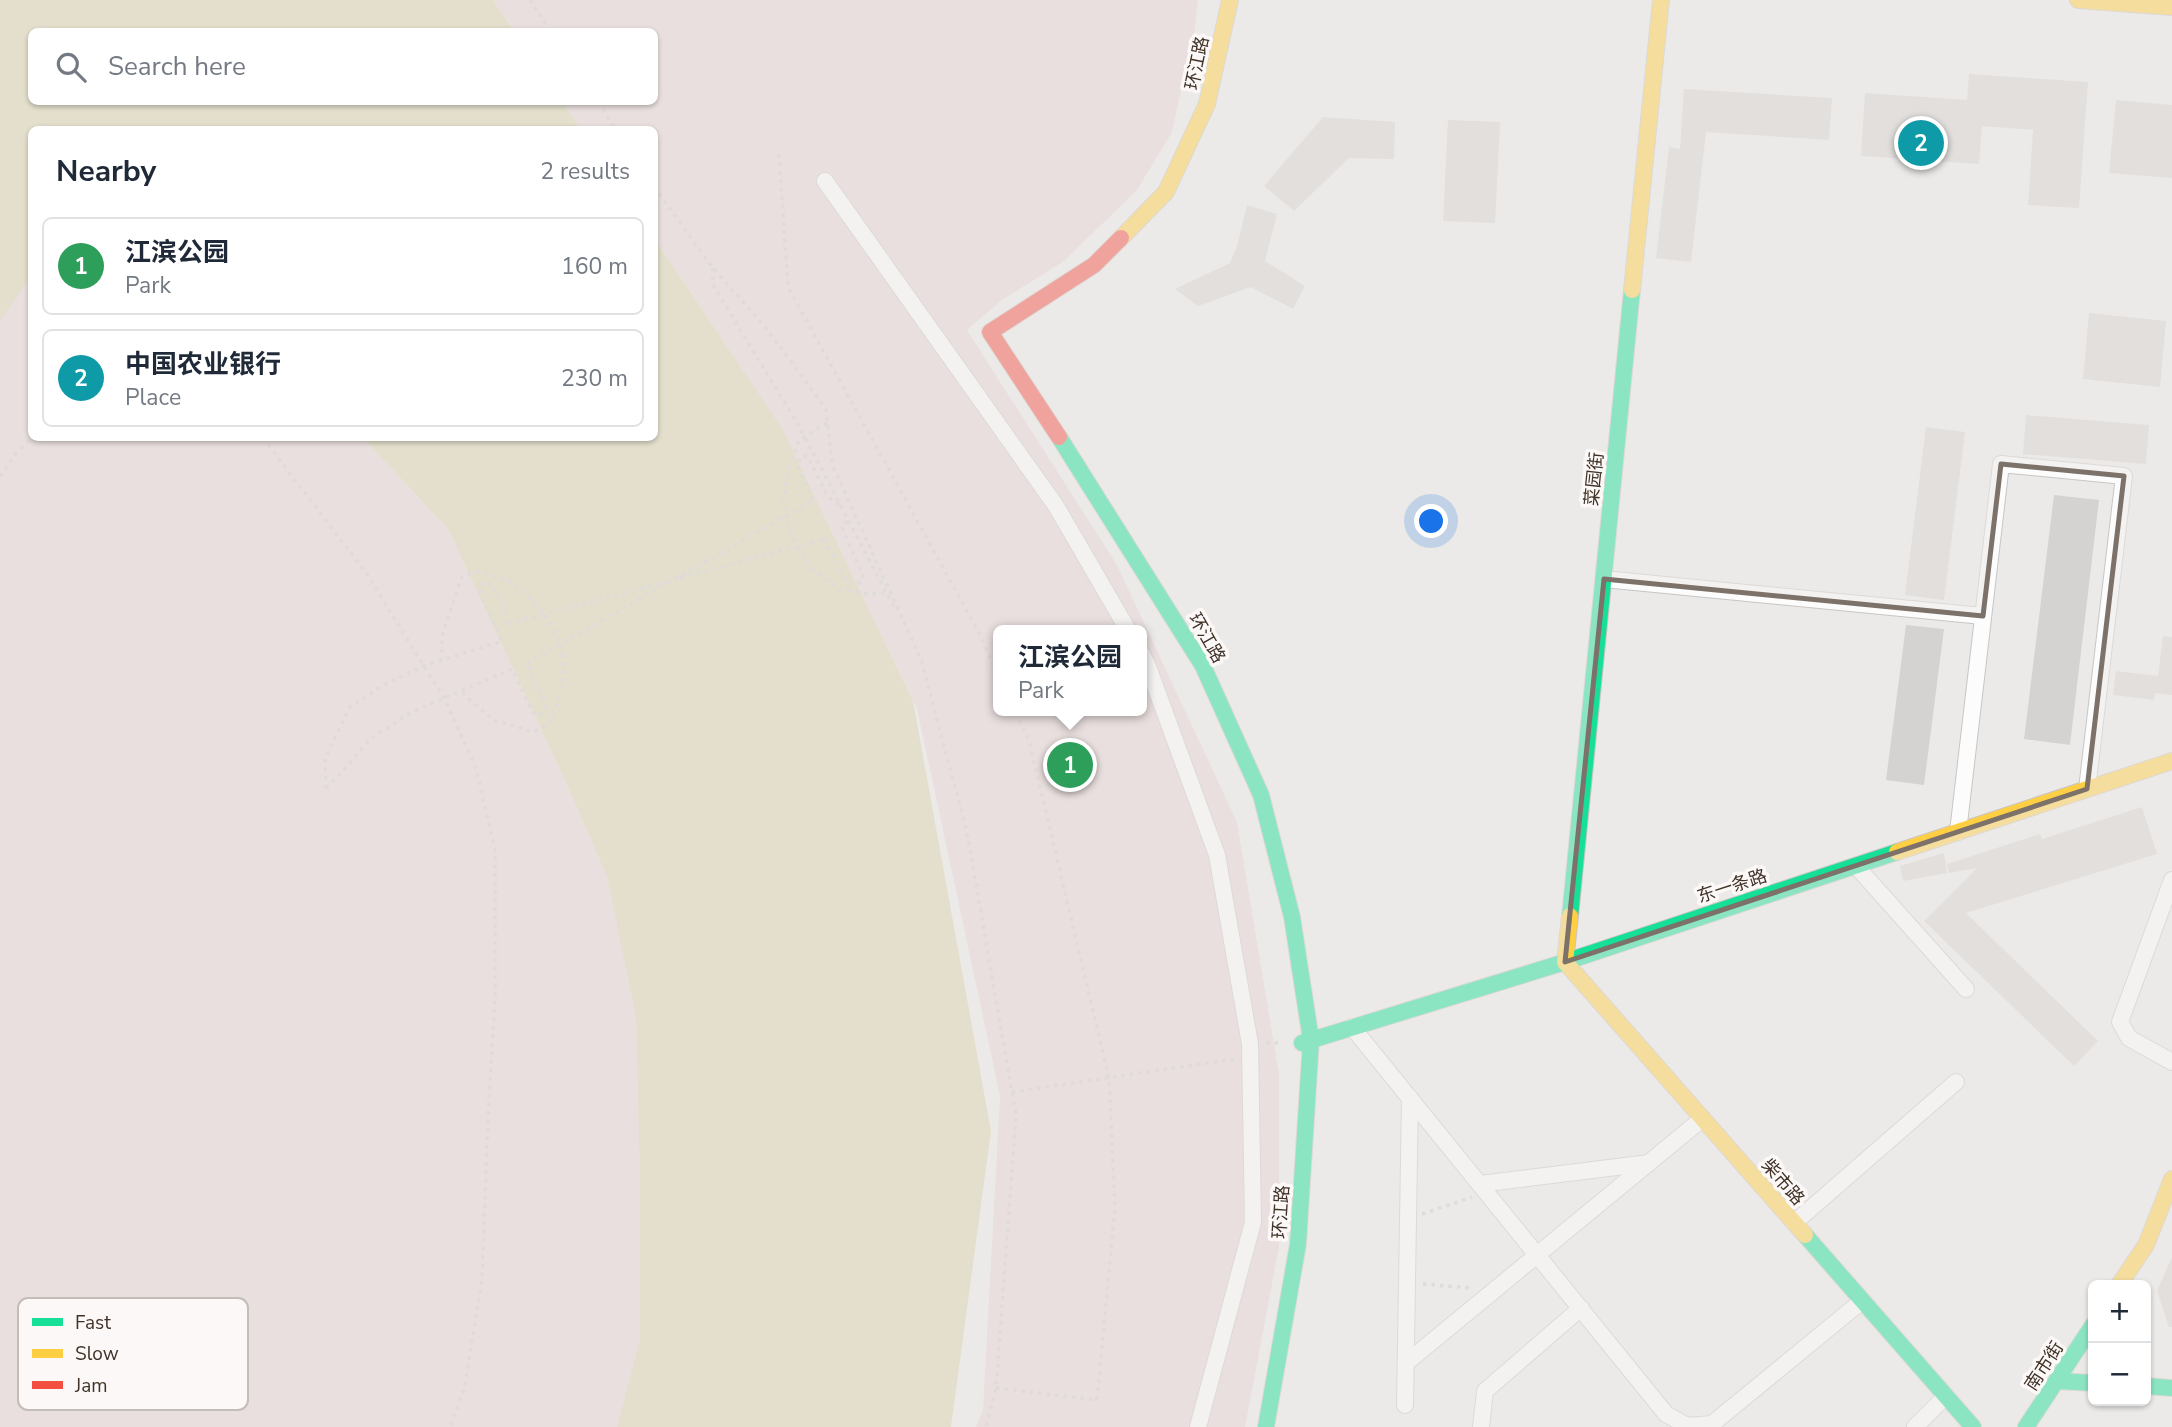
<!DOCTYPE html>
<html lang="en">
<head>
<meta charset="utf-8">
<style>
  body { margin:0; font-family:"Nunito Sans","Noto Sans SC",sans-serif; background:#f6f6f7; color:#1f2937 }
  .controls { position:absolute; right:21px; bottom:21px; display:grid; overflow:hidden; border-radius:10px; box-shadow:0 2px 5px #0004 }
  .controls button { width:63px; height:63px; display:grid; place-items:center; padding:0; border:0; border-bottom:2px solid #e0e1e3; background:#fff; color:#1f2937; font:35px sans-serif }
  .you { position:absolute; left:1432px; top:522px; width:24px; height:24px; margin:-18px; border:5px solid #fff; border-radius:50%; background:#1a73e8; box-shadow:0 0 0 10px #1a73e833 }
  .badge { display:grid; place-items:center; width:46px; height:46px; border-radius:50%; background:#7c726a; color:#fff; font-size:23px; font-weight:700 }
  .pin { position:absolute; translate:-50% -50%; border:4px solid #fff; box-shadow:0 2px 7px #0006 }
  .popup { position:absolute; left:993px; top:625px; width:154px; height:91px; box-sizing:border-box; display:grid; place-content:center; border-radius:10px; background:#fff; filter:drop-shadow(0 2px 5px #0005); font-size:23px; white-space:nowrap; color:#747a83 }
  .popup b { font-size:26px; color:#1f2937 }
  .popup::after { content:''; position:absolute; left:50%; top:100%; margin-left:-14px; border:14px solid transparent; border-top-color:#fff }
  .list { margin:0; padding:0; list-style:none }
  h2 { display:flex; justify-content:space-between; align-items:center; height:91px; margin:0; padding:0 28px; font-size:30px }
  h2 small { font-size:23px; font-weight:400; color:#747a83 }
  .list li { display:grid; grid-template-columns:46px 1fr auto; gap:21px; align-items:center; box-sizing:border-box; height:98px; margin:0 14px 14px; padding:0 14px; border:2px solid #e0e1e3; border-radius:10px }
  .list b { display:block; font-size:26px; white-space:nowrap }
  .list p { margin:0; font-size:23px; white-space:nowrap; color:#747a83 }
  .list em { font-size:23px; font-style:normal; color:#747a83 }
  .icon { flex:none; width:38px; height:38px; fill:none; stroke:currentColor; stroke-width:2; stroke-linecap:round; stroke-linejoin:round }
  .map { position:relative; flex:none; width:2172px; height:1427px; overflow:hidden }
  .search { position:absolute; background:#fff; box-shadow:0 2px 5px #0004; left:28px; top:28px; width:630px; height:77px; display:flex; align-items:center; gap:18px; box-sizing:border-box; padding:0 24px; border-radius:10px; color:#747a83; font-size:26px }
  .panel { position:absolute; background:#fff; box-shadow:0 2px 5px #0004; left:28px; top:126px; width:630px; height:315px; border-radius:10px }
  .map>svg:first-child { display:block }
  .green { fill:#e4d3d3; fill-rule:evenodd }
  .water { fill:#d8d2ac }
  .building { fill:#d5d3d1 }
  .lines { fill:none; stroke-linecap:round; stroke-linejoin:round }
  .street-casing { stroke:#c8c6c4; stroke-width:18 }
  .fast-casing { stroke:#c8c5c2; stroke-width:18 }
  .slow-casing { stroke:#c8c5c2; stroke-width:18 }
  .jam-casing { stroke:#c8c5c2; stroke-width:18 }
  .path { stroke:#cec9c7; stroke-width:3.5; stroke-dasharray:3.5 5; stroke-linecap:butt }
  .street { stroke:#fcfcfc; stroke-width:16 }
  .fast { stroke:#16e098; stroke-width:16 }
  .slow { stroke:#ffcf43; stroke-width:16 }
  .jam { stroke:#f24e42; stroke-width:16 }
  .path-bridge { stroke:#cec9c7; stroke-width:3.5; stroke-dasharray:3.5 5; stroke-linecap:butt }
  .marked { fill:none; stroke:#7c726a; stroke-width:5; stroke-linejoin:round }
  .labels { text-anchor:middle; stroke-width:7; stroke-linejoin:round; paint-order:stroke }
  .street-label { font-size:18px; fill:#403226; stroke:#fbf8f7 }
  .key { fill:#fbf8f7; stroke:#c3bdb8; stroke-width:2 }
  .key-label { font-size:19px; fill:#403226 }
</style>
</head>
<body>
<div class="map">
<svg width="2172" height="1427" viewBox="0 0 2172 1427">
  <rect width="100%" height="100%" fill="#eceae8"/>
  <g class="green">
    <path d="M493 0H1198L1195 28 1172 132 1137 190 1064 261 1002 300 967 330 1117 565 1237 822 1279 1074V1247L1245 1427H976L983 1410 1000 1096 917 709 782 428 655 239 654 130 581 129 562 102H654V32L514 31ZM998 630H1142V711H998Z"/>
    <path d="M31 277 32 438H363L448 529 572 796 607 877 636 1018 640 1186V1338L617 1427H0V321Z"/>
  </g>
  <g class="water">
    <path d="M0 0H493L514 31 32 32V102H562L581 129 32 130 31 277 0 321Z"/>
    <path d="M655 239 782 428 913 701 991 1131 951 1427H617L640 1338V1186L636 1018 607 877 572 796 448 529 363 438H654Z"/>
  </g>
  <g class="building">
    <path d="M1969 74 2088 82 2079 208 2028 205 2033 130 1982 126 1979 164 1861 156 1865 93 1967 100Z"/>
    <path d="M1684 89 1832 98 1829 140 1706 132 1691 262 1656 258 1669 147 1680 149Z"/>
    <path d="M2116 100 2172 105V178L2109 173Z"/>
    <path d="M1323 117 1395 122 1394 159 1349 158 1294 211 1264 186Z"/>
    <path d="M1448 120 1500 122 1495 223 1443 221Z"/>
    <path d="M1247 205 1277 214 1265 261 1305 286 1293 309 1251 287 1198 306 1175 289 1230 263 1237 246Z"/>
    <path d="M2089 313 2166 321 2160 387 2083 379Z"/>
    <path d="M2026 415 2149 425 2146 464 2023 454Z"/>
    <path d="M1926 427 1965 432 1944 600 1905 595Z"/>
    <path d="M2054 495 2099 500 2070 745 2024 739Z"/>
    <path d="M1906 625 1944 629 1924 785 1886 780Z"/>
    <path d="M2163 636 2172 637V695L2155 693 2154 700 2113 695 2116 671 2158 676Z"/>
    <path d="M2142 807 2157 854 1966 913 2098 1041 2074 1066 1924 921 1977 868 1949 873 1947 864 2040 834 2042 839Z"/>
    <path d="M1944 853 1947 873 1903 881 1900 866Z"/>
    <path d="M2172 1257V1327H2169L2157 1291Z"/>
  </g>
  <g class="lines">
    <g class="street-casing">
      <g id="street">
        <path d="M825 181 1056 506 1128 630"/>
        <path d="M1604 579 1983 616"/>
        <path d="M1142 654 1147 664 1217 855 1250 1044 1253 1222 1198 1427"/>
        <path d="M1958 832 2001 464 2124 476 2087 789"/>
        <path d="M1856 866 1966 989"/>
        <path d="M2172 880 2120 1022 2129 1038 2172 1062"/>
        <path d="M1352 1027 1666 1414 1687 1426 1712 1424 1862 1301"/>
        <path d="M1480 1184 1649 1163"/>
        <path d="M1794 1223 1956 1082"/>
        <path d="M1406 1363 1702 1119"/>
        <path d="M1405 1405 1410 1098"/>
        <path d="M1481 1427 1485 1391 1581 1308"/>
        <path d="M1915 1427 1946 1396"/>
      </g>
    </g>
    <g class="fast-casing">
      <g id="fast">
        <path d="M1059 437 1203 666 1261 795 1292 917 1311 1040 1298 1244 1266 1427"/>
        <path d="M1570 916 1632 290"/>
        <path d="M1302 1043 1565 962 1897 852"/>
        <path d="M1805 1235 1973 1427"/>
        <path d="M2057 1381 2093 1383"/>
        <path d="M2146 1386 2172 1388"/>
        <path d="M2026 1427 2093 1325"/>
      </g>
    </g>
    <g class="slow-casing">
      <g id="slow">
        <path d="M2078 0 2172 7"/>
        <path d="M1121 238 1166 192 1207 104 1230 0"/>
        <path d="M1632 290 1661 0"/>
        <path d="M1897 852 2172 761"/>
        <path d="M1570 916 1565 962 1805 1235"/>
        <path d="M2119 1285 2146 1245 2172 1179"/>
      </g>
    </g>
    <g class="jam-casing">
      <path id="jam" d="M1059 437 990 332 1094 265 1121 238"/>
    </g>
    <g class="path">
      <path d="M530 0 551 32"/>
      <path d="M598 102 616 130"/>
      <path d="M779 154 788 287 978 631 998 675"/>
      <path d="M654 187 713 268 766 328 826 409 832 464 922 662 967 832 1016 1115 996 1388 986 1427"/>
      <path d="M713 268V285L799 426 896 611"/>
      <path d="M827 423 799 440 788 470 783 503 792 537 812 568 838 588 868 594 888 593"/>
      <path d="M263 438 366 573 444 698 476 768 495 850V1001L488 1117 482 1280 464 1389 450 1427"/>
      <path d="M0 476 16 453 32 438"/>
      <path d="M814 500 797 465 800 457 807 456 828 497 839 505"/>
      <path d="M824 539 848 583H860L863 576 842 528 848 520"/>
      <path d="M441 661 443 632 462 577 479 571 510 581 538 605 558 636 564 667 557 705 548 724 534 732 493 720 460 691"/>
      <path d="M326 788 325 758 350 707 384 685 424 666 502 641 480 594V586L483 582 491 584 497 593 508 624"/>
      <path d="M326 788 342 772 370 739 412 712 512 669 533 713 540 715 545 709 544 700 527 663"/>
      <path d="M1266 1043H1282"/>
      <path d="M1012 1092 1235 1059"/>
      <path d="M1422 1214 1472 1197"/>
      <path d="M1423 1284 1471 1288"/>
      <path d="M996 1388 1097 1400 1115 1208 1109 1078 1029 741 1015 711"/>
    </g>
    <use href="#street" class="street"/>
    <use href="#fast" class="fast"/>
    <use href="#slow" class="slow"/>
    <use href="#jam" class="jam"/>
    <g class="path-bridge">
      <path d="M680 578 824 539"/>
      <path d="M508 624 666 582"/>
      <path d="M527 663 814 500"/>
    </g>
  </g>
  <path d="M0 0H2172V1427H0ZM2001 464 2124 476 2087 789 1565 962 1604 579 1983 616Z" fill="#eceae8" fill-opacity=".55" fill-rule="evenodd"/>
  <path class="marked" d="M2001 464 2124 476 2087 789 1565 962 1604 579 1983 616Z"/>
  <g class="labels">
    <g class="street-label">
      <text transform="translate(1197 63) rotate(-78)" y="6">环江路</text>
      <text transform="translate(1594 479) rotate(-84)" y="6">菜园街</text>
      <text transform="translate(1207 638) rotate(60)" y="6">环江路</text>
      <text transform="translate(1732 886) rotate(-18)" y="6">东一条路</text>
      <text transform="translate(1783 1182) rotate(49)" y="6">柴市路</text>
      <text transform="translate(1281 1212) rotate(-86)" y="6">环江路</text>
      <text transform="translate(2044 1366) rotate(-57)" y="6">南市街</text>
    </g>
  </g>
  <rect x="18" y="1298" width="230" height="112" rx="10" class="key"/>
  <rect x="32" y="1318" width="31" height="8" fill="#16e098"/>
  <rect x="32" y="1349" width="31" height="9" fill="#ffcf43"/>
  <rect x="32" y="1381" width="31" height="8" fill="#f24e42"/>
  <g class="key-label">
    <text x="75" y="1329">Fast</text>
    <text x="75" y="1360">Slow</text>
    <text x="75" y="1392">Jam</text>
  </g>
</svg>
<div class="controls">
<button>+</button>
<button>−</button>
</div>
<div class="you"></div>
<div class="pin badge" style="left:1070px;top:765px;background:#2e9e5b">1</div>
<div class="popup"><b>江滨公园</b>Park</div>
<div class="pin badge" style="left:1921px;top:143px;background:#0f9aa8">2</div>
<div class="search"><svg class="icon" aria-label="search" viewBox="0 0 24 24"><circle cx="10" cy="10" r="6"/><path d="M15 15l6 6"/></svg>Search here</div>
<section class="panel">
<h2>Nearby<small>2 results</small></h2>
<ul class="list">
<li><span class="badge" style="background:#2e9e5b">1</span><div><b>江滨公园</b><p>Park</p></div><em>160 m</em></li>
<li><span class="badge" style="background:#0f9aa8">2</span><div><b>中国农业银行</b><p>Place</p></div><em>230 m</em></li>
</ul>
</section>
</div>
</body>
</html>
